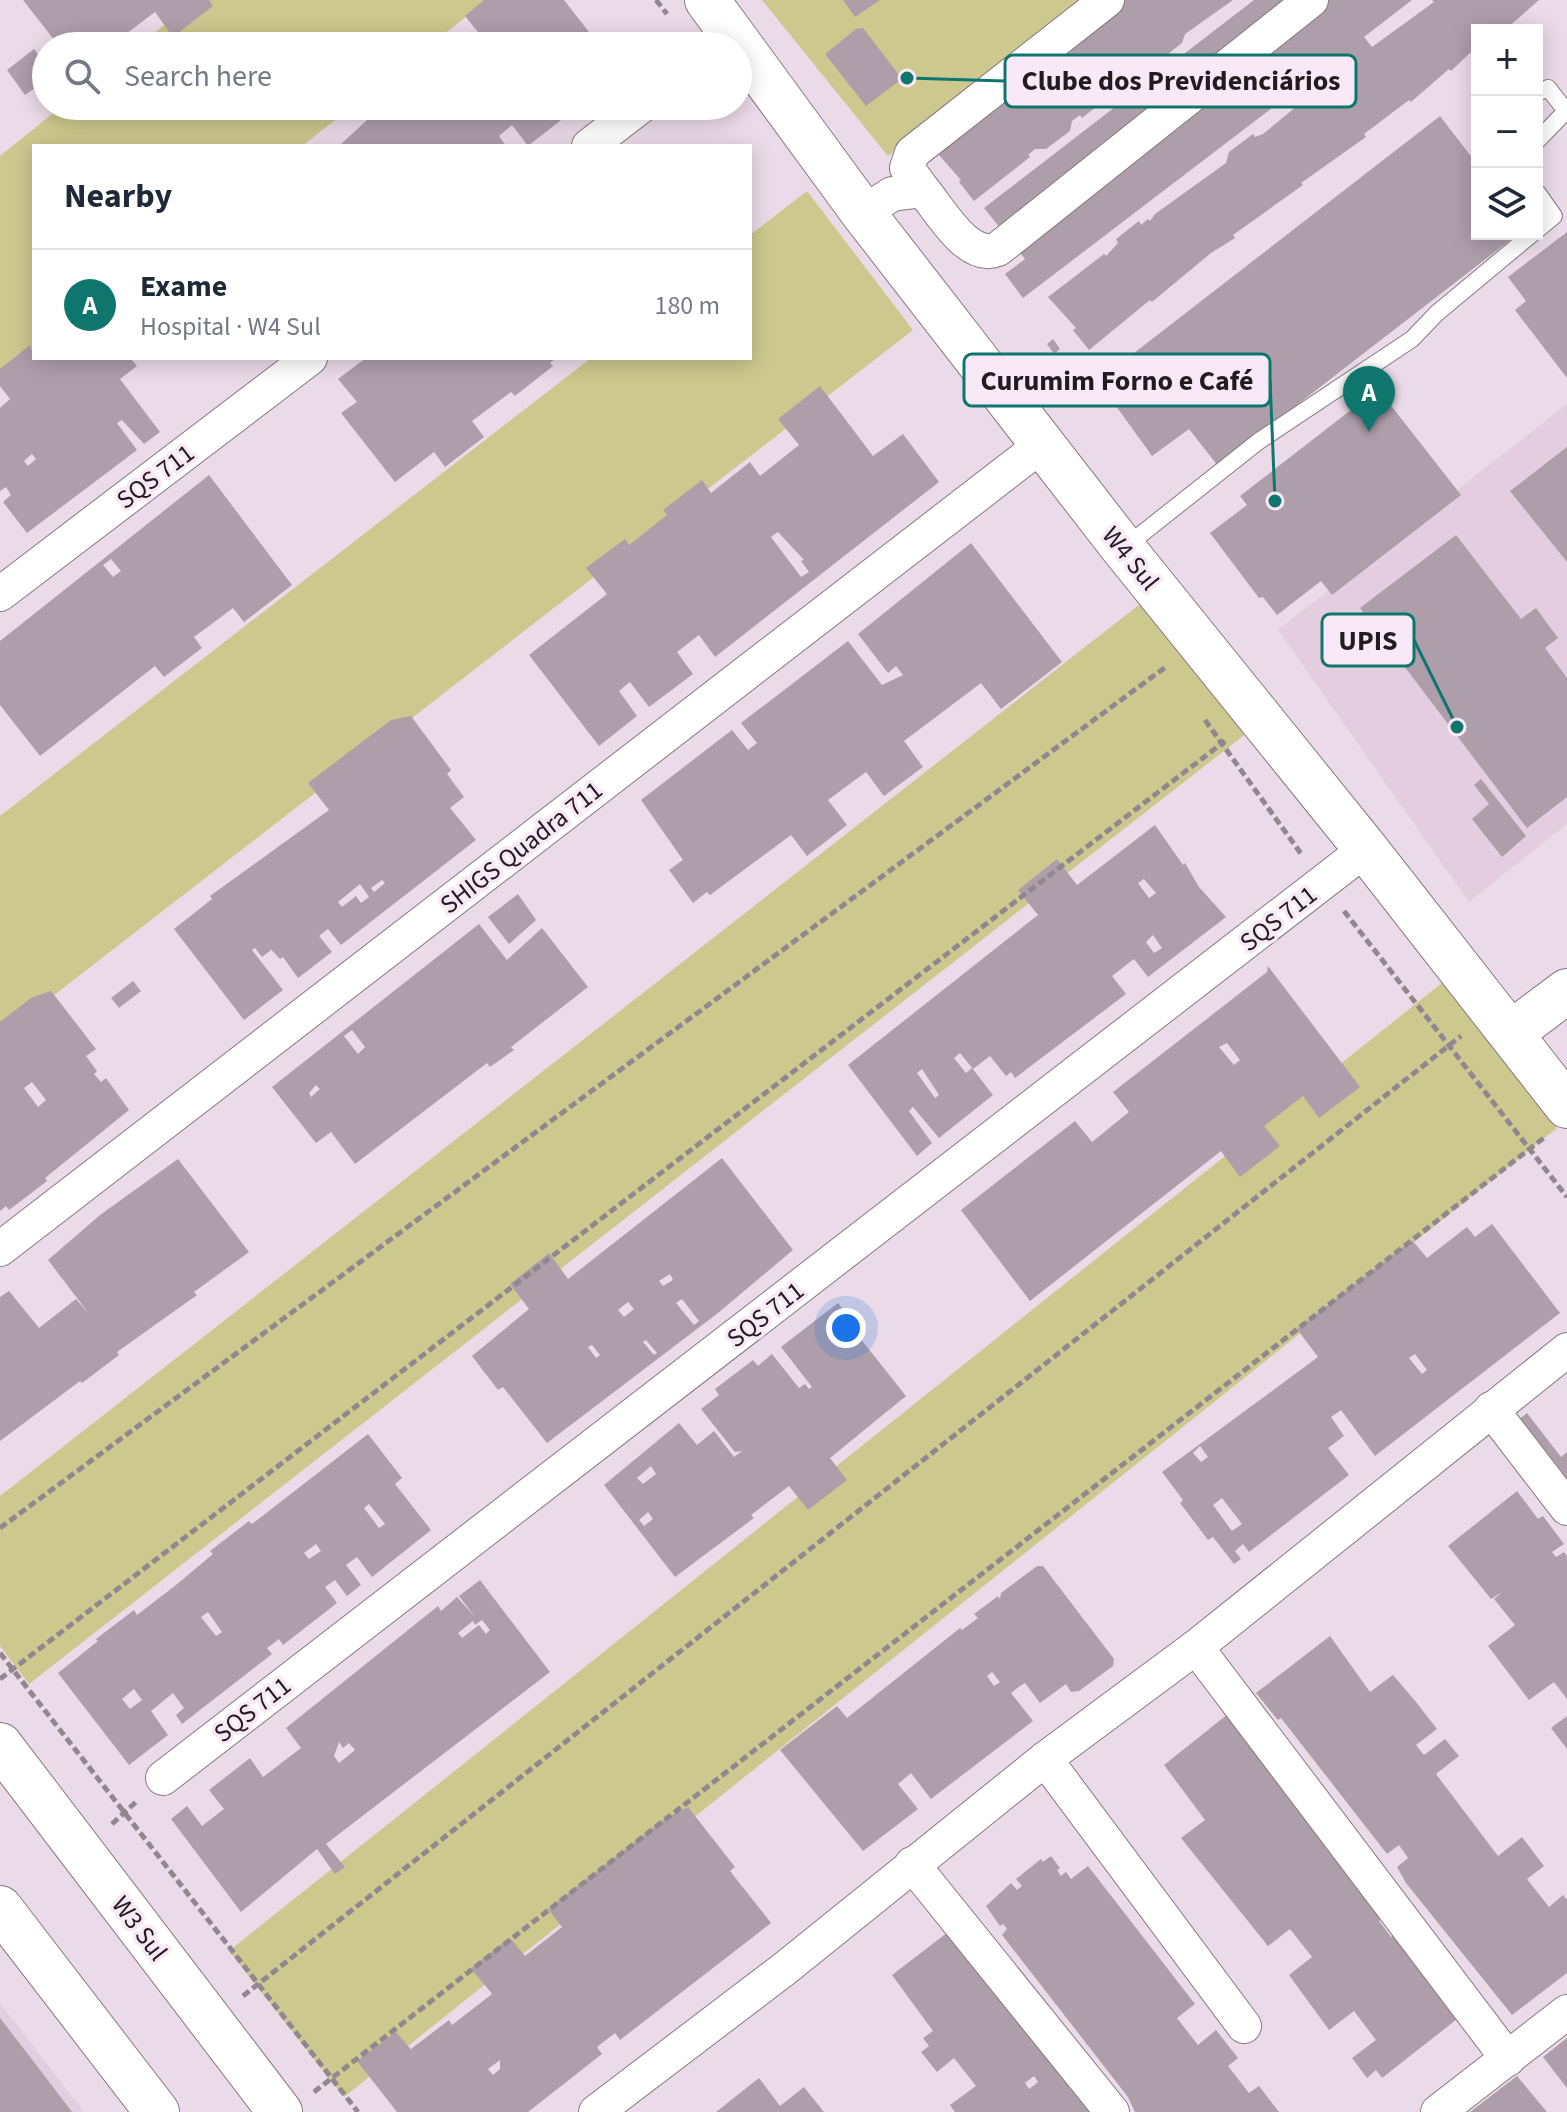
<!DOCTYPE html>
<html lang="en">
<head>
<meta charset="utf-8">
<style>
  body { margin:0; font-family:"Source Sans 3",sans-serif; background:#f2f2f3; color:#1f2937 }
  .controls { position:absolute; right:24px; top:24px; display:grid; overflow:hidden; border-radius:0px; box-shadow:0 4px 20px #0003 }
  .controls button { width:72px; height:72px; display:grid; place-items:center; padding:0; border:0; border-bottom:2px solid #e0e1e3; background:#fff; color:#1f2937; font:40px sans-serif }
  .you { position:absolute; left:846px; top:1328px; width:28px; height:28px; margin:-20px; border:6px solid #fff; border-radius:50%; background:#1a73e8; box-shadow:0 0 0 12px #1a73e833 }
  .badge { display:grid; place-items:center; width:52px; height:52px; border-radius:50%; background:#0f766e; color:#fff; font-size:26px; font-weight:700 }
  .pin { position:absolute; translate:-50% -66px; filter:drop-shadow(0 2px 4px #0008) }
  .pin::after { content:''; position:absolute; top:42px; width:28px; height:24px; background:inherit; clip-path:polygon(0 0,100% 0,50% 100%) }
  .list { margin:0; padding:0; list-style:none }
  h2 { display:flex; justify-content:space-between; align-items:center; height:104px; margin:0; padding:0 32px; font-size:34px }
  h2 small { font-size:26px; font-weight:400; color:#747a83 }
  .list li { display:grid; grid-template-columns:52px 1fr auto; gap:24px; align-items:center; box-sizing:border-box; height:112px; padding:0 32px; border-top:2px solid #e0e1e3 }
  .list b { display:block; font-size:30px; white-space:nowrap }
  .list p { margin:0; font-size:26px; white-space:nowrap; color:#747a83 }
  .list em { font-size:26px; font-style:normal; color:#747a83 }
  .icon { flex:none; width:44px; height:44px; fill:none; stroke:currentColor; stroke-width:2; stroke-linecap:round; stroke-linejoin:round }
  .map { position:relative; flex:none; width:1567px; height:2112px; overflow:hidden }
  .search { position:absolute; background:#fff; box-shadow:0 4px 20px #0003; left:32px; top:32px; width:720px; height:88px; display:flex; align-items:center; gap:20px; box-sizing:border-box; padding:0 28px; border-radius:44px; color:#747a83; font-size:30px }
  .panel { position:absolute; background:#fff; box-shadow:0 4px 20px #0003; left:32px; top:144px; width:720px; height:216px; border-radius:0px }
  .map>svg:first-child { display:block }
  .built { fill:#e3cdde }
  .green { fill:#cdc88e }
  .building { fill:#ae9eaa; fill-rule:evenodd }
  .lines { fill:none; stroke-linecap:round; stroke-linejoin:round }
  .service-casing { stroke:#877883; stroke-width:18 }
  .minor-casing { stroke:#877883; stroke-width:36 }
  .secondary-casing { stroke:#877883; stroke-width:46 }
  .primary-casing { stroke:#877883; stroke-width:46 }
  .path { stroke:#92868f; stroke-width:5; stroke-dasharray:8 4; stroke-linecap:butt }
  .service { stroke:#fff; stroke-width:16 }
  .minor { stroke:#fff; stroke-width:34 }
  .secondary { stroke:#fff; stroke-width:44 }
  .primary { stroke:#fff; stroke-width:44 }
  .labels { text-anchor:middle; stroke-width:7; stroke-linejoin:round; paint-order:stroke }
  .street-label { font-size:26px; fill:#221c21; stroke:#f9e8f5 }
  .leader { fill:none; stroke:#0f766e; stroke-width:3 }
  .callout-dot { fill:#0f766e; stroke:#f9e8f5; stroke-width:3 }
  .callout { fill:#f9e8f5; stroke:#0f766e; stroke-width:3 }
  .callout-label { font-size:28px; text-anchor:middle; font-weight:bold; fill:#221c21 }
</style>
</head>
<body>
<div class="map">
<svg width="1567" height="2112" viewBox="0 0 1567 2112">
  <rect width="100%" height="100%" fill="#ebdbe8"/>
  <g class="built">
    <path d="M1567 404V824L1469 902 1278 630Z"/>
    <path d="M0 2003 84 2112H0Z"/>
  </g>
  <g class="green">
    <path d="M195 0H487L429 46H138Z"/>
    <path d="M762 0H1092L888 156Z"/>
    <path d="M62 106H353L302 146H34V358L0 385V156Z"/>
    <path d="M807 191 913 330 0 1037V816L591 358H750V235Z"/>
    <path d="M1149 597 1252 729 29 1684 0 1646V1496Z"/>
    <path d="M1443 982 1557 1128 344 2097 229 1951Z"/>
  </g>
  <g class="building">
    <path d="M23 0H209L213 6 173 37 155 12 110 46H59Z"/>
    <path d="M484 0H564L600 46H469L481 36 465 16Z"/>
    <path d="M843 0H880L855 17Z"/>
    <path d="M1122 0H1233L1185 34 1182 43 1159 61 1148 62 1141 68 1143 70 1082 118 1080 115 1072 121 1070 131 1046 149H1035L1028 155 1030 157 974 201 959 182 961 180 932 147Z"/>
    <path d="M1254 0H1412L1364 37 1372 47 1434 2 1432 0H1539L1505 30H1477V51L1471 52 1451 71 1449 69 1411 102 1409 100 1364 134 1366 137 1301 183 1303 185 1233 235 1235 238 1211 253 1152 302 1150 300 1089 350 1073 330 1076 328 1048 297 1104 254 1106 256 1118 243 1116 239 1139 221 1141 225 1148 219 1150 221 1155 214 1226 163 1229 152 1253 134 1255 137 1263 134 1321 86 1314 76 1023 298 1005 274 1025 259 984 208Z"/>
    <path d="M863 28 902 79 866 106 825 54 856 29Z"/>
    <path d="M34 49 46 65V80L25 95 7 70Z"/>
    <path d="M382 106H506L509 109 513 106H579L528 146 512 125 499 136 506 146H339Z"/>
    <path d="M1440 116 1477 164V234H1518L1218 466 1189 429 1152 456 1098 381Z"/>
    <path d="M1567 232V378L1515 310 1526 301 1508 277Z"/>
    <path d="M1053 339 1060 349 1054 354 1047 344Z"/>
    <path d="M30 345 34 358H130L137 366 120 379 160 432 144 444 122 420 117 423 137 450 27 533 3 502 11 495 6 487 0 491V408L10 399 0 386V369ZM32 454 36 459 28 466 24 461Z"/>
    <path d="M366 358H556L550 363 553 366 515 396 511 392 472 421 484 437 445 467 434 452 395 482 341 413 357 402 338 379Z"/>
    <path d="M820 386 873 456 903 434 939 482 715 657 699 635 677 652 693 674 649 707 630 682 619 691 637 716 599 746 529 655 607 594 586 568 625 539 629 545 667 515 663 510 702 480 711 493 750 462 760 476 799 445 778 419ZM778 532 804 560 801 561 809 572 801 577 771 537Z"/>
    <path d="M1378 389 1461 495 1332 595 1321 581 1277 615 1263 597 1259 598 1210 533 1247 505 1240 496Z"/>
    <path d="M1567 447V562L1510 491Z"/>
    <path d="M209 475 292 585 244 622 233 608 194 637 202 648 164 677 155 666 40 756 0 705V641ZM111 559 121 571 113 577 103 565Z"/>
    <path d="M1456 535 1521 619 1536 608 1558 638 1545 648 1567 678V797L1527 828 1360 608Z"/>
    <path d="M971 543 1062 662 1001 709 981 683 904 741 923 767 884 796 866 772 828 800 847 825 807 856 791 835 710 895 707 892 693 903 669 870 683 860 641 800 732 730 748 750 757 743 741 723 848 641 882 685 903 675 896 666 888 673 858 634Z"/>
    <path d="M411 716 451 770 447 774 464 797 450 808 476 840 341 945 328 929 319 936 332 952 298 978 283 957 280 959 263 941 271 950 262 957 255 948 252 950 283 990 244 1020 174 929 212 899 210 896 329 810 308 783 391 720ZM382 880 385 883 374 892 371 888ZM360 884 369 897 361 903 356 896 342 907 338 902Z"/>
    <path d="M1481 779 1526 836 1502 857 1472 819 1489 804 1474 785Z"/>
    <path d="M1155 825 1183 865 1185 863 1199 887 1226 917 1148 977 1134 959 1112 976 1126 994 1015 1078 1011 1072 1006 1076 990 1056 973 1069 960 1053 954 1058 966 1073 972 1068 993 1095 939 1138 913 1107 909 1111 932 1143 917 1156 848 1065 1038 915 1018 890 1057 859 1077 885ZM1144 879 1156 893 1149 898 1138 883ZM1153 935 1162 948 1154 953 1146 942ZM922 1069 939 1095 935 1098 917 1073Z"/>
    <path d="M518 894 536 920 509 944 488 917Z"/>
    <path d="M479 924 507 960 542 928 588 987 511 1047 514 1050 490 1067 487 1063 355 1164 331 1132 316 1143 272 1087ZM352 1030 365 1047 358 1054 344 1036ZM316 1085 320 1089 311 1097 309 1093Z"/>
    <path d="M1268 966 1360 1087 1319 1118 1303 1096 1264 1126 1280 1146 1240 1177 1221 1151 1030 1301 961 1210 1075 1121 1092 1142 1129 1112 1113 1092 1267 972ZM1227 1043 1240 1060 1234 1065 1219 1047Z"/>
    <path d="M133 981 141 991 119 1008 111 998Z"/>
    <path d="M51 991 96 1049 86 1056 97 1071 94 1074 101 1082 106 1078 129 1110 45 1178 47 1181 9 1210 6 1206 0 1211V1022L31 998ZM32 1082 46 1100 38 1107 24 1088Z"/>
    <path d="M722 1158 793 1250 718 1313 547 1443 503 1387 498 1390 472 1356 529 1309 510 1284 549 1253 568 1279ZM670 1274 673 1280 663 1286 659 1281ZM682 1299 699 1321 694 1325 676 1303ZM628 1302 634 1309 624 1317 618 1310ZM646 1340 657 1353 654 1355 643 1342ZM592 1345 600 1355 596 1358 588 1347Z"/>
    <path d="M178 1159 249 1252 194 1292 197 1295 117 1352 119 1355 82 1383 80 1381 0 1441V1297L9 1291 39 1328 76 1299 90 1315 48 1260 100 1215Z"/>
    <path d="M1492 1224 1560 1313 1375 1456 1341 1410 1331 1417 1344 1436 1328 1448 1349 1475 1249 1552 1243 1544 1235 1551 1241 1559 1234 1564 1213 1537 1208 1540 1180 1503 1183 1500 1162 1472 1318 1357 1297 1329 1412 1240 1427 1258 1467 1227 1475 1237ZM1415 1354 1427 1370 1422 1374 1409 1358ZM1200 1446 1208 1457 1201 1462 1193 1453ZM1222 1498 1242 1524 1232 1531 1213 1505Z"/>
    <path d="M838 1303 860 1330 856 1333 906 1396 830 1458 847 1480 808 1510 789 1486 751 1515 754 1518 675 1577 604 1485 679 1423 697 1445 714 1431 734 1457 742 1451 735 1452 701 1409 719 1395 715 1389 753 1360 758 1366 772 1354 799 1388 805 1384 809 1389 812 1387 781 1347ZM651 1466 656 1474 643 1484 637 1478ZM648 1512 653 1519 644 1526 639 1520Z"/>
    <path d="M1527 1413 1561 1457 1567 1452V1503L1512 1425Z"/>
    <path d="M368 1434 402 1478 395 1484 431 1530 372 1577 357 1557 346 1565 361 1585 347 1596 335 1580 325 1587 337 1603 283 1645 279 1639 267 1648 272 1654 182 1724 176 1715 184 1708 173 1693 151 1711 168 1735 129 1765 58 1673 98 1641 96 1639 134 1610 137 1615 176 1585 213 1554 210 1551 249 1521 252 1524ZM369 1504 385 1524 379 1528 364 1508ZM316 1544 321 1551 309 1559 304 1553ZM208 1612 222 1632 216 1636 201 1617ZM134 1689 142 1700 130 1709 122 1699Z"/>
    <path d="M1517 1491 1538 1519 1543 1516 1564 1544 1552 1552 1556 1557 1564 1552 1567 1556V1699L1554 1682 1529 1700 1488 1646 1515 1625 1494 1599 1502 1592 1491 1599 1448 1546Z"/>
    <path d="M1037 1566H1043L1114 1659 1113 1666 1079 1691 1071 1692 1066 1684 1040 1703 1025 1683 1020 1686 1011 1693 1033 1721 931 1799 911 1773 898 1784 918 1809 863 1851 780 1750 837 1706 847 1718 960 1628 962 1630 978 1618 974 1614 998 1596 1000 1599 1001 1593ZM992 1672 1000 1682 994 1686 987 1676Z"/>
    <path d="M480 1580 550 1672 326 1844 345 1867 335 1874 317 1849 241 1912 171 1819 187 1806 202 1826 224 1809 209 1790 250 1758 263 1777 301 1748 286 1728 438 1606 441 1611 457 1597 475 1617 459 1596ZM482 1620 490 1630 486 1634 479 1625 462 1638 458 1633 473 1621 475 1625ZM339 1742 343 1748 349 1743 355 1750 339 1763 334 1756Z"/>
    <path d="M1330 1636 1370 1692 1393 1675 1416 1702 1437 1729 1416 1745 1424 1755 1445 1739 1459 1756 1436 1774 1498 1856 1522 1837 1544 1866 1527 1879 1549 1907 1563 1895 1567 1900V1973L1512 2015 1406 1883 1397 1867 1408 1858 1399 1845 1387 1854 1281 1718 1278 1720 1256 1693Z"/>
    <path d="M1233 1710 1388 1914 1379 1921 1391 1937 1400 1930 1466 2012 1382 2078 1376 2070 1367 2078 1352 2058 1376 2040 1354 2011 1329 2030 1289 1975 1312 1957 1290 1929 1268 1946 1181 1838 1205 1820 1164 1765Z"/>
    <path d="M1567 1716V1749L1551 1728Z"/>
    <path d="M688 1807 735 1867 730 1871 771 1923 620 2040 615 2033 597 2047 602 2054 528 2112H397L357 2061 396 2032 415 2054 411 2049 449 2020 452 2025 492 1994 471 1968 510 1938 525 1956 562 1927 548 1909 666 1818ZM500 2060V2069L493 2075 488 2069Z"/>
    <path d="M1051 1856 1060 1868 1057 1870 1061 1876 1066 1872 1071 1879 1088 1866 1195 2004 1177 2018 1198 2045 1216 2030 1238 2058 1228 2066 1249 2093 1259 2086 1279 2112H1135L1128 2097 1002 1935 1007 1929 1003 1924 1000 1926 986 1906 1011 1883 1017 1890 1022 1886 1016 1879 1041 1859 1043 1862Z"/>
    <path d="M956 1926 1095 2112H955L950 2105 976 2086 954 2058 937 2072 921 2052 929 2046 923 2038 933 2031 892 1975ZM1034 2076 1038 2082 1029 2089 1025 2083Z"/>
    <path d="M0 2018 34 2062 72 2112H0Z"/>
    <path d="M1567 2038V2088L1543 2057Z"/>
    <path d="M1517 2076 1547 2112H1470Z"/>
    <path d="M759 2078 780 2106 804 2087 824 2112H716Z"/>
  </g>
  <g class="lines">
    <g class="service-casing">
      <g id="service">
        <path d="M1537 93 1548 88 1566 111 1537 141"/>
        <path d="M1537 192 1554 216 1537 230"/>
        <path d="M1125 547 1259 441 1412 339 1437 313 1532 234"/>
      </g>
    </g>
    <g class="minor-casing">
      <g id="minor">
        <path d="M589 146 641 106"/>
        <path d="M923 190 907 168 912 153 1107 0"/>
        <path d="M863 213 892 194 923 190C940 210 968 262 998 249L1311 0"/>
        <path d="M0 594 310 358"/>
        <path d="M0 1249 1043 444"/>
        <path d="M1491 1409 1567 1508"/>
        <path d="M1196 1647 1508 2059"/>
        <path d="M1045 1759 1244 2026"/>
        <path d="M163 1778 1366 849"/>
        <path d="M912 1864 1112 2112"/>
        <path d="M596 2112 783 1970 1045 1759 1196 1647 1567 1350"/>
        <path d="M1438 2112 1567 2012"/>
      </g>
    </g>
    <g class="secondary-casing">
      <g id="secondary">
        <path d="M707 0 863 213 1123 548 1366 849 1567 1106"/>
        <path d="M1511 1033 1567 991"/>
      </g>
    </g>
    <g class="primary-casing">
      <g id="primary">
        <path d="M0 1745 280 2112"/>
        <path d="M0 1908 157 2112"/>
      </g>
    </g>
    <g class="path">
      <path d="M656 0 667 14"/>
      <path d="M1205 720 1302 855"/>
      <path d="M1344 911 1567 1197"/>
      <path d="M0 1528 1167 666"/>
      <path d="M0 1653 358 2112"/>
      <path d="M0 1679 1225 741"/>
      <path d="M112 1824 137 1801"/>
      <path d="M243 1996 1461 1036"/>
      <path d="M314 2092 1545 1137"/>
    </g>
    <use href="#service" class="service"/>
    <use href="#minor" class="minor"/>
    <use href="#secondary" class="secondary"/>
    <use href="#primary" class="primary"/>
  </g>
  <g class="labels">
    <g class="street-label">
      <text transform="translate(155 476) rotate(-37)" y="9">SQS 711</text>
      <text transform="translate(1131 558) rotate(51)" y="9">W4 Sul</text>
      <text transform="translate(521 847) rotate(-38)" y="9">SHIGS Quadra 711</text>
      <text transform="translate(1278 918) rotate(-38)" y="9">SQS 711</text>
      <text transform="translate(765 1314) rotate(-38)" y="9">SQS 711</text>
      <text transform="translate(252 1709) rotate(-38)" y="9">SQS 711</text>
      <text transform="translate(140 1928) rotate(53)" y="9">W3 Sul</text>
    </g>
  </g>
  <path class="leader" d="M907 78L1005 81M1275 501L1270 380M1457 727L1414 640"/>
  <g class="callout-dot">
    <circle cx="907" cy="78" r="8"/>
    <circle cx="1275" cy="501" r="8"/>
    <circle cx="1457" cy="727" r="8"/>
  </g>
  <g class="callout">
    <rect x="1005" y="55" width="351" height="52" rx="8"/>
    <rect x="964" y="354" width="306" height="52" rx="8"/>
    <rect x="1322" y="614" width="92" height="52" rx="8"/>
  </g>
  <g class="callout-label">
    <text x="1181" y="90">Clube dos Previdenciários</text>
    <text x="1117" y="390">Curumim Forno e Café</text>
    <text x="1368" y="650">UPIS</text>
  </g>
</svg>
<div class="controls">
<button>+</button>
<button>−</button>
<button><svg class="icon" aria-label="layers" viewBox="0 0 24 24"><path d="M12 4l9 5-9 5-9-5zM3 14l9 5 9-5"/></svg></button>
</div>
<div class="you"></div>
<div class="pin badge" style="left:1369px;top:432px">A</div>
<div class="search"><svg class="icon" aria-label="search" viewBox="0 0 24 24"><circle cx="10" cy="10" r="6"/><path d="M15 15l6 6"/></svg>Search here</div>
<section class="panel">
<h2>Nearby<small></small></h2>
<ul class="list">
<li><span class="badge">A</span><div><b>Exame</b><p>Hospital · W4 Sul</p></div><em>180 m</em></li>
</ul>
</section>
</div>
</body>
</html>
